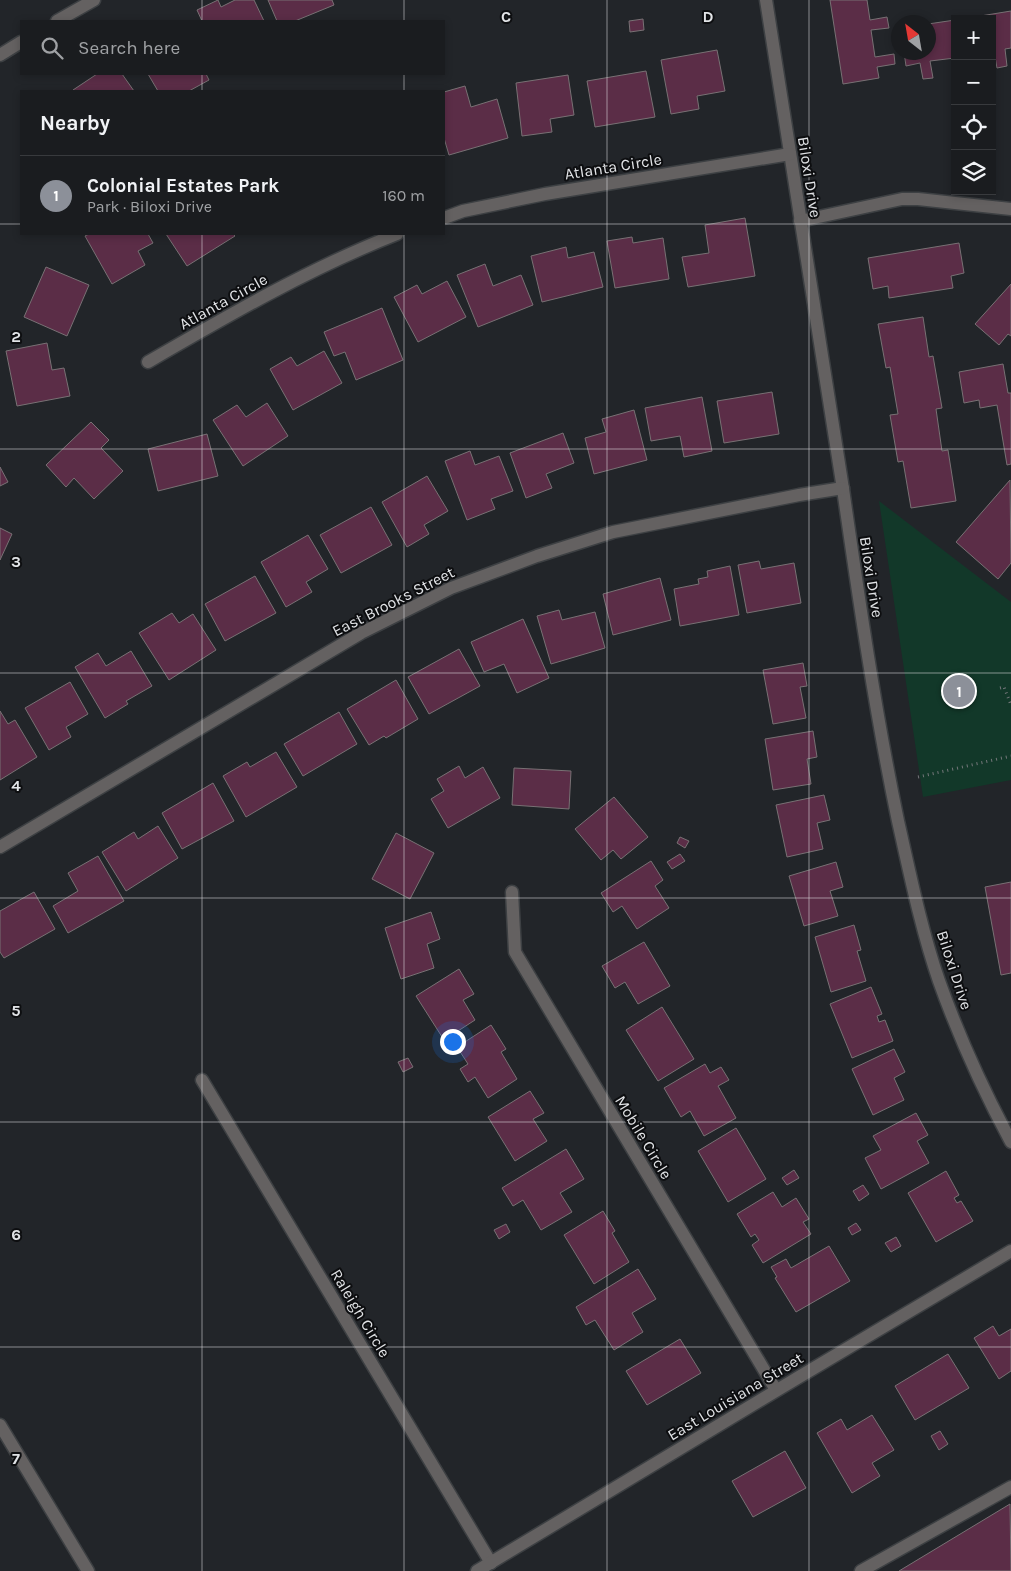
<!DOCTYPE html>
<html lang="en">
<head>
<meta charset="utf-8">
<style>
  body { margin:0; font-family:Karla,sans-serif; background:#232528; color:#f1f3f6 }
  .controls { position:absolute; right:15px; top:15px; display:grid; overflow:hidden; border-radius:0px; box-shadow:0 2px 8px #0003 }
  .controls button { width:45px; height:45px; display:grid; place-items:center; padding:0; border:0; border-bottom:1px solid #383a3d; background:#1a1c1f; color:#f1f3f6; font:25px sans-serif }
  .compass { position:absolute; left:891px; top:15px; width:45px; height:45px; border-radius:50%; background:#1a1c1f; box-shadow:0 2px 8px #0003; rotate:329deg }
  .you { position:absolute; left:452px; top:1041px; width:18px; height:18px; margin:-12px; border:4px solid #fff; border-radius:50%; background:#1a73e8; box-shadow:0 0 0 8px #1a73e833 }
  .badge { display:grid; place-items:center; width:32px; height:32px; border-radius:50%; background:#8c9099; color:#fff; font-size:16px; font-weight:700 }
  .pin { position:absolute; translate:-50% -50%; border:2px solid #fff; box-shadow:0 1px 5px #0006 }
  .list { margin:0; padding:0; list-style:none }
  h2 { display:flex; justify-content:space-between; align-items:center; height:65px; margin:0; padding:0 20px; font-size:21px }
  h2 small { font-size:16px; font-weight:400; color:#9fa1a4 }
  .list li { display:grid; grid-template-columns:32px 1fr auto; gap:15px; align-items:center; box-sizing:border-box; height:80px; padding:0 20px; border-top:1px solid #383a3d }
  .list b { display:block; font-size:19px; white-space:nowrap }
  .list p { margin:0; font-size:16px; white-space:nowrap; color:#9fa1a4 }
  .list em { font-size:16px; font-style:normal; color:#9fa1a4 }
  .icon { flex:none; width:28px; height:28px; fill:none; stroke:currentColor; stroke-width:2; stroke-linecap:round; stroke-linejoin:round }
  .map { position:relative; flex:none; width:1011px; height:1571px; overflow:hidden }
  .search { position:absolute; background:#1a1c1f; box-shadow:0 2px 8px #0003; left:20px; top:20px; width:425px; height:55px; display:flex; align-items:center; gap:12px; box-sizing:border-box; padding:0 18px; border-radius:0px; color:#9fa1a4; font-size:19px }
  .panel { position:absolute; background:#1a1c1f; box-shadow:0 2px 8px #0003; left:20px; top:90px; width:425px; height:145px; border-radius:0px }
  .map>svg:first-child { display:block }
  .green { fill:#123829 }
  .building { fill:#5b2d47; stroke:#787174 }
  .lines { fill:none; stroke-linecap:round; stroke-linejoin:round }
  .minor-casing { stroke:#3d4043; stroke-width:15 }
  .path { stroke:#74777a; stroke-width:3; stroke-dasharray:1 4; stroke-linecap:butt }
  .minor { stroke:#646161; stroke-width:12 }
  .grid { fill:none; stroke:#e1e3e6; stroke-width:1; stroke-opacity:0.55 }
  .labels { text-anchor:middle; stroke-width:4; stroke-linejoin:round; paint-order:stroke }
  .street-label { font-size:16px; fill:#e1e3e6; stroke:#0d0e10 }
  .grid-label { font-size:16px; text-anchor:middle; font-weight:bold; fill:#e1e3e6; stroke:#0d0e10; stroke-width:4; stroke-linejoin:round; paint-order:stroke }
</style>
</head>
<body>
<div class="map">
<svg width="1011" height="1571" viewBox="0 0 1011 1571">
  <rect width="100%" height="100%" fill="#222529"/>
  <path class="green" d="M879 501 1011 602V780L923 797Z"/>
  <g class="building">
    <path d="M218 0 221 7 235 0H254L264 21H202L197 10Z"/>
    <path d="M268 0H332L334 5 295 21H277Z"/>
    <path d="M830 0H867L870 20 887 17 889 28 871 30 875 57 894 54 895 64 877 67 879 78 843 84Z"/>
    <path d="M1011 11V48L1005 49 1007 66 997 68 994 51 992 52V19H962Z"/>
    <path d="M643 19 644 30 630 32 629 21Z"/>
    <path d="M955 20V58L930 61 933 78 923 79 920 63 906 66 904 52H928V24Z"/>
    <path d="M717 50 725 91 697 96 699 109 671 114 661 60Z"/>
    <path d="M646 71 655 117 595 127 587 81Z"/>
    <path d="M97 74H122L134 91H74L73 90Z"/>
    <path d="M148 74H206L209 80 189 91H158Z"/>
    <path d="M568 75 574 115 550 119 552 132 522 136 516 83Z"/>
    <path d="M465 86 471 107 497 99 508 138 449 155 444 138V92Z"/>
    <path d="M745 218 755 276 688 287 682 257 709 253 705 225Z"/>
    <path d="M89 234H148L153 243 138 251 145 265 112 284 85 236Z"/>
    <path d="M166 234H233L235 236 187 266Z"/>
    <path d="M632 237 633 243 663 238 669 279 615 288 607 241Z"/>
    <path d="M959 243 964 273 951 276 953 288 889 298 888 286 873 289 868 258Z"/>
    <path d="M566 247 568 258 594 252 603 287 542 302 531 256Z"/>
    <path d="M485 264 493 286 521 275 533 305 478 327 457 275Z"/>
    <path d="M46 267 89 285 67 336 24 317Z"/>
    <path d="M447 281 466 317 418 342 394 297 417 285 422 294Z"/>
    <path d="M1011 284V336L1008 334 999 345 975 324Z"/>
    <path d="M382 308 403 360 356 380 345 352 334 356 324 332Z"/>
    <path d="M923 317 929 357 933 356 942 408 936 409 942 451 948 450 956 501 911 508 903 461 898 462 890 415 898 414 890 367 886 368 878 324Z"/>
    <path d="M47 343 52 370 64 368 70 396 17 406 6 351Z"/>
    <path d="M324 351 342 383 293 410 270 369 291 357 297 366Z"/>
    <path d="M1003 364 1008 393H1011V464L1007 465 997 405 980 408 979 400 964 403 959 372Z"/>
    <path d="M772 392 779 434 724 443 717 401Z"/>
    <path d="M702 397 712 451 684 457 680 436 651 441 645 408Z"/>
    <path d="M267 403 288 436 243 466 213 420 237 405 246 417Z"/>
    <path d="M634 410 647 460 594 474 585 438 606 432 602 419Z"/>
    <path d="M91 422 109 440 101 448 123 471 94 499 74 478 66 487 46 465Z"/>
    <path d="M563 433 574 463 546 474 552 488 526 498 510 453Z"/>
    <path d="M207 434 218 476 158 491 148 449Z"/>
    <path d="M470 451 475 465 499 456 513 491 491 499 495 509 467 520 445 461Z"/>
    <path d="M0 467 8 482 0 486Z"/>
    <path d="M427 476 448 511 424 525 429 534 407 547 382 502Z"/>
    <path d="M1010 480 1011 563 998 579 956 542Z"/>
    <path d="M371 507 392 545 341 573 320 535Z"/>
    <path d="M0 528 12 534 0 560Z"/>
    <path d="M308 535 328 569 306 582 312 592 286 607 261 562Z"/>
    <path d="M759 561 761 569 794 563 801 603 747 613 738 565Z"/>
    <path d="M730 566 739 615 680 626 674 589 699 584 698 579 708 577 707 571Z"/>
    <path d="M255 576 276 613 225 641 205 604Z"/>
    <path d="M660 578 671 620 613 635 603 594Z"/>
    <path d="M559 610 562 620 595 612 605 648 551 664 537 616Z"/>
    <path d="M172 613 179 623 193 614 216 650 169 680 139 633Z"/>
    <path d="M523 619 549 678 517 693 504 664 484 672 471 642Z"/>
    <path d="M459 649 480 686 429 714 408 677Z"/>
    <path d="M131 651 152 686 126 701 128 704 105 718 75 667 98 653 106 666Z"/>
    <path d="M803 663 807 686 800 687 806 718 773 724 763 670Z"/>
    <path d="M396 680 418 719 386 738 384 736 369 745 347 709Z"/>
    <path d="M70 682 88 714 66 727 71 737 49 750 25 708Z"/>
    <path d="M0 711 8 724 15 720 37 757 0 780Z"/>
    <path d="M339 712 357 744 303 776 284 744Z"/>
    <path d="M813 731 817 757 807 759 811 784 773 790 765 739Z"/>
    <path d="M276 752 297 787 246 817 223 776 247 762 250 767Z"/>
    <path d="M459 766 465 778 483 767 500 798 448 828 431 799 444 791 437 779Z"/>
    <path d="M514 768 571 771 569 809 512 805Z"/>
    <path d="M213 783 234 821 182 849 162 813Z"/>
    <path d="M824 795 830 820 817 823 823 849 787 857 776 805Z"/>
    <path d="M614 797 648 837 621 859 613 850 601 860 575 829Z"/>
    <path d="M158 826 178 858 126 891 102 852 134 832 138 839Z"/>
    <path d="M396 833 434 853 410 899 372 879Z"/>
    <path d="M680 837 689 841 685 848 677 843Z"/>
    <path d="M680 854 685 861 672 869 667 862Z"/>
    <path d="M98 856 124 901 68 933 53 906 78 891 68 873Z"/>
    <path d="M651 861 663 880 655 886 669 908 637 929 622 906 613 912 601 893Z"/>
    <path d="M836 862 843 887 830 891 838 916 804 926 789 876Z"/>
    <path d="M1011 882V973L1001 975 985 887Z"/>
    <path d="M34 892 55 929 4 958 0 952V911Z"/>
    <path d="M431 912 440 939 427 944 434 968 401 979 385 928Z"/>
    <path d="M854 925 861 950 857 951 866 981 831 992 815 937Z"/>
    <path d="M644 942 670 986 638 1004 625 982 615 988 602 966Z"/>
    <path d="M459 969 474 994 463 1000 475 1020 444 1040 416 996Z"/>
    <path d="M871 987 882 1014 877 1016 879 1022 885 1020 893 1041 852 1058 830 1004Z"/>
    <path d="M662 1007 694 1059 658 1081 626 1030Z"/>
    <path d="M491 1025 506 1049 501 1052 517 1079 488 1098 475 1077 468 1082 460 1069 468 1064 457 1047Z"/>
    <path d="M894 1049 905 1072 894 1078 904 1100 873 1115 852 1069Z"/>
    <path d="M408 1058 413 1067 403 1072 398 1062Z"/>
    <path d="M705 1064 710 1073 721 1067 729 1080 718 1086 736 1118 704 1136 690 1111 681 1117 664 1088Z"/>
    <path d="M530 1091 544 1113 533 1119 547 1141 515 1161 488 1117Z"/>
    <path d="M916 1113 928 1135 917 1141 929 1163 881 1189 865 1158 881 1150 873 1136Z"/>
    <path d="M736 1128 766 1179 728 1202 698 1151Z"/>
    <path d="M566 1149 584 1179 560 1193 572 1212 541 1230 523 1200 513 1206 502 1188Z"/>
    <path d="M794 1170 799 1178 787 1185 782 1178Z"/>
    <path d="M946 1171 959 1195 954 1198 957 1203 961 1201 973 1221 936 1242 908 1193Z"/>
    <path d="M863 1185 869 1194 859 1201 853 1191Z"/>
    <path d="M773 1192 782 1207 796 1198 809 1219 803 1222 811 1234 763 1263 752 1245 759 1240 755 1234 751 1237 737 1214Z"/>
    <path d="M603 1211 615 1231 612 1233 629 1262 594 1284 564 1235Z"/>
    <path d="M856 1223 861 1230 852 1235 848 1228Z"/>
    <path d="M506 1224 510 1232 499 1239 494 1230Z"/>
    <path d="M896 1237 901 1246 891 1252 885 1243Z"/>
    <path d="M829 1246 850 1281 796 1312 775 1278 777 1277 771 1267 786 1259 791 1268Z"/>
    <path d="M638 1269 656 1299 632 1313 643 1332 614 1350 595 1320 586 1325 576 1307Z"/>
    <path d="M993 1326 999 1336 1011 1329V1371L999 1379 974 1338Z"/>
    <path d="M680 1339 701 1373 647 1405 626 1371Z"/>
    <path d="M948 1354 969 1388 915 1420 895 1386Z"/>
    <path d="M872 1415 894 1450 872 1463 880 1476 852 1493 817 1433 841 1419 847 1430Z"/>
    <path d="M940 1431 948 1444 939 1450 931 1436Z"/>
    <path d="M785 1451 806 1488 753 1517 732 1481Z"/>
    <path d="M1010 1504 1011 1571H899Z"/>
  </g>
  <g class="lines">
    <g class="minor-casing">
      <g id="minor">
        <path d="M766 0C791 163 818 326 843 489 859 600 875 711 898 821 910 874 921 929 939 981 959 1037 983 1090 1011 1142"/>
        <path d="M57 21 94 0"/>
        <path d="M0 55 21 42"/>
        <path d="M444 218 463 211 545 194 790 154"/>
        <path d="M800 221 902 199H918L1011 209"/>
        <path d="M148 362C229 315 310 268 397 234"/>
        <path d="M0 847 361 633 451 588 537 556 613 532 799 495 843 488"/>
        <path d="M512 892 515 952 776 1390"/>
        <path d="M202 1080 491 1563"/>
        <path d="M0 1425 88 1571"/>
        <path d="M477 1571 799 1377 1011 1251"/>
        <path d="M861 1571 1011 1487"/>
      </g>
    </g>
    <g class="path">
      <path d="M1000 688 1004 687 1011 705"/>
      <path d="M918 777 1011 756"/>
    </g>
    <use href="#minor" class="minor"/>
  </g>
  <path class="grid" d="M202 0V21M404 0V21M607 0V1571M809 0V1571M202 74V91M404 74V91M0 224H21M444 224H1011M202 234V1571M404 234V1571M0 449H1011M0 673H1011M0 898H1011M0 1122H1011M0 1347H1011"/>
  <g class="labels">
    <g class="street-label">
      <text transform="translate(613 166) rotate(-9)" y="6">Atlanta Circle</text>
      <text transform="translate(810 177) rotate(81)" y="6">Biloxi Drive</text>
      <text transform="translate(223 301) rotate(-29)" y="6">Atlanta Circle</text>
      <text transform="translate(872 577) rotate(81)" y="6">Biloxi Drive</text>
      <text transform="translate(393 601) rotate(-27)" y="6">East Brooks Street</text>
      <text transform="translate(955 970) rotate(72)" y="6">Biloxi Drive</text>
      <text transform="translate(644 1137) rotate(59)" y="6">Mobile Circle</text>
      <text transform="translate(361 1313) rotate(59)" y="6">Raleigh Circle</text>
      <text transform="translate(735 1396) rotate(-31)" y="6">East Louisiana Street</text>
    </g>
  </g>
  <g class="grid-label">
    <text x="506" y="22">C</text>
    <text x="708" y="22">D</text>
    <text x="16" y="342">2</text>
    <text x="16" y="567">3</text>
    <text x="16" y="791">4</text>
    <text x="16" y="1016">5</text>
    <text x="16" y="1240">6</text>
    <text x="16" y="1464">7</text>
  </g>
</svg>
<div class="controls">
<button>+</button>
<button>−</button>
<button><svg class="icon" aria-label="locate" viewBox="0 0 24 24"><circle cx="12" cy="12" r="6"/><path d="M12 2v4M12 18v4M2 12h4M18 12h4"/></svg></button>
<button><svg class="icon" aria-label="layers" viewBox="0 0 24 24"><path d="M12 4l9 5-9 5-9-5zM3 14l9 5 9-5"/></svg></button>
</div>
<svg class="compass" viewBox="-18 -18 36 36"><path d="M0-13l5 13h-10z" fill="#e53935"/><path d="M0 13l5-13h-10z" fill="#9fa1a4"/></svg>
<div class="you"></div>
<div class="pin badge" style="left:959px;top:691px">1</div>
<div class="search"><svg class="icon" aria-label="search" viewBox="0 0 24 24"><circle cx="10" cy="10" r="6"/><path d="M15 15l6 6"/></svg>Search here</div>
<section class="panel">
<h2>Nearby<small></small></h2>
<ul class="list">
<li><span class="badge">1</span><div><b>Colonial Estates Park</b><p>Park · Biloxi Drive</p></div><em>160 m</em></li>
</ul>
</section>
</div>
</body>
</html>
